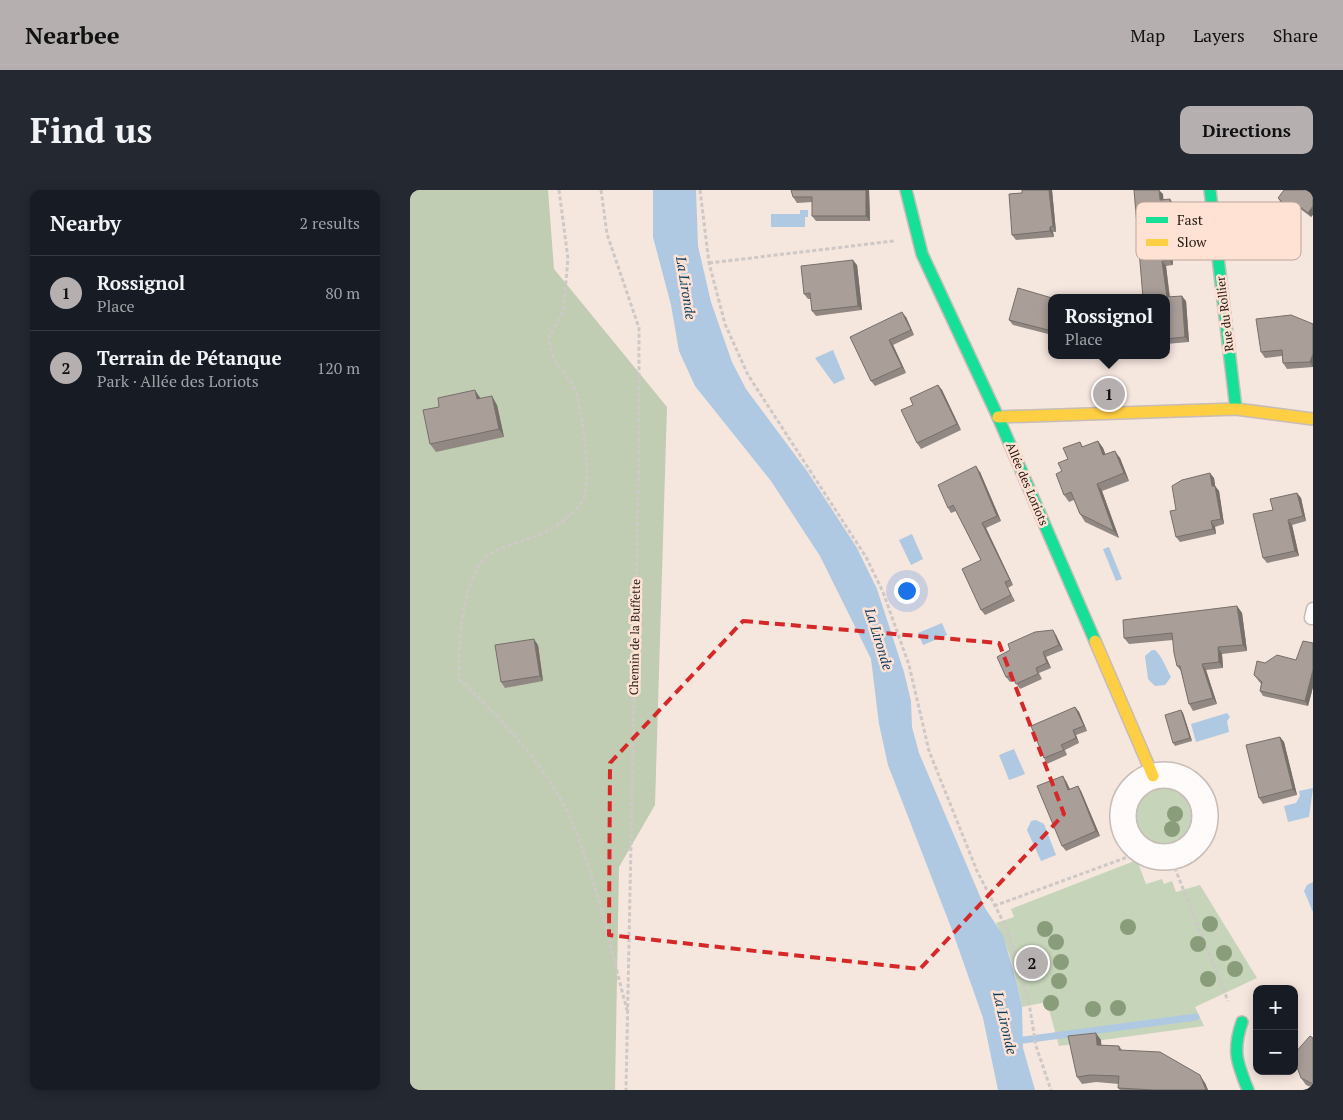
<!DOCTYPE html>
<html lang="en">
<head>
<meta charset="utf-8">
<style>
  body { margin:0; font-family:"PT Serif",serif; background:#242831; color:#f1f3f6 }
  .controls { position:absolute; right:15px; bottom:15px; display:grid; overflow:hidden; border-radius:10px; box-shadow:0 2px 12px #0003 }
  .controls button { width:45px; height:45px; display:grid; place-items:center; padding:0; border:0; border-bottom:1px solid #363941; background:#171b24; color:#f1f3f6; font:25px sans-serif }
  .you { position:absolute; left:496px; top:400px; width:18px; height:18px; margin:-12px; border:4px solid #fff; border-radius:50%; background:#1a73e8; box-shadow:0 0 0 8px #1a73e833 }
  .badge { display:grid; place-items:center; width:32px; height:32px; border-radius:50%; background:#b5b0af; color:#111; font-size:16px; font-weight:700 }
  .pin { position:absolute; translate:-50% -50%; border:2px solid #fff; box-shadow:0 1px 5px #0006 }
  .popup { position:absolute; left:638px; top:104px; width:122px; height:65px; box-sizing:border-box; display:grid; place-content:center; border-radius:10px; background:#171b24; filter:drop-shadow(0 1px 4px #0005); font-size:16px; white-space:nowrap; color:#9ea1a6 }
  .popup b { font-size:19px; color:#f1f3f6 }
  .popup::after { content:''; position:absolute; left:50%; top:100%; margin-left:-10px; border:10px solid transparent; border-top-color:#171b24 }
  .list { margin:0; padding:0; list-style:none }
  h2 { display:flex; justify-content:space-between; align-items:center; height:65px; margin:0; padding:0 20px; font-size:21px }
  h2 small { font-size:16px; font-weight:400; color:#9ea1a6 }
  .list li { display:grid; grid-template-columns:32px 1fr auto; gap:15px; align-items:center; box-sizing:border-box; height:75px; padding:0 20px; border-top:1px solid #363941 }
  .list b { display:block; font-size:19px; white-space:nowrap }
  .list p { margin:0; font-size:16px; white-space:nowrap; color:#9ea1a6 }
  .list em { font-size:16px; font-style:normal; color:#9ea1a6 }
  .map { position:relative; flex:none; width:903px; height:900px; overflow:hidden; border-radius:10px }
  header { display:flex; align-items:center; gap:30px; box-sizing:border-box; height:70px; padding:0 25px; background:#b5b0af; color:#111 }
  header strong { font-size:24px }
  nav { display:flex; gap:28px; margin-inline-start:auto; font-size:18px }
  .intro { display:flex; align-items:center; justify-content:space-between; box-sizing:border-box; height:120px; padding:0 30px }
  h1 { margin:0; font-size:35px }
  .button { padding:12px 22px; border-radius:10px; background:#b5b0af; color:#111; font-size:18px; font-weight:700 }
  main { display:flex; gap:30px; padding:0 30px }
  aside { flex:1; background:#171b24; border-radius:10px; box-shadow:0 2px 12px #0003 }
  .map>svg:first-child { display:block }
  .green { fill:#c6d4b9 }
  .forest { fill:#c0cdb3 }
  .water { fill:#afc9e2 }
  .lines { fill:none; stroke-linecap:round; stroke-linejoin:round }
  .stream { stroke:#afc9e2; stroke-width:7 }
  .lane-casing { stroke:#c7bcb6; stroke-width:15 }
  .street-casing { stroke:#c7bcb6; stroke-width:28 }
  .fast-casing { stroke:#c7bcb6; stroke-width:14 }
  .slow-casing { stroke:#c7bcb6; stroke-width:14 }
  .path { stroke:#cec9c6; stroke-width:3; stroke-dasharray:4 2.5; stroke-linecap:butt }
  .lane { stroke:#fefbfa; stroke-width:12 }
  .street { stroke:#fefbfa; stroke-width:25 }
  .fast { stroke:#16e098; stroke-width:11 }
  .slow { stroke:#ffcf43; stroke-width:11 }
  .tree { fill:#899d7b }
  .wall { fill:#918883 }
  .shaded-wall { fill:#766f6a }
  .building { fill:#a99e98; stroke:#766f6a }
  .marked { fill:none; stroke:#d62828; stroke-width:4; stroke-dasharray:10 6; stroke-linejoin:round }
  .labels { text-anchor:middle; stroke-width:5; stroke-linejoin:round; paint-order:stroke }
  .street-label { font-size:12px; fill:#211712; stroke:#ffe2d4 }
  .water-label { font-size:14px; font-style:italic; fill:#05395e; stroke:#ffe2d4 }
  .key { fill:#ffe2d4; stroke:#bca59a; stroke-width:1 }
  .key-label { font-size:14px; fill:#211712 }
</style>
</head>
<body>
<header>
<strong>Nearbee</strong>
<nav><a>Map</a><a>Layers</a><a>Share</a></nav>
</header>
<div class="intro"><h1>Find us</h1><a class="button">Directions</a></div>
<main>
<aside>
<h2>Nearby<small>2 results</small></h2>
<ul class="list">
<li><span class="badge">1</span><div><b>Rossignol</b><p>Place</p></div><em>80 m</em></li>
<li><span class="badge">2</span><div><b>Terrain de Pétanque</b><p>Park · Allée des Loriots</p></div><em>120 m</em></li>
</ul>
</aside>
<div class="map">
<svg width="903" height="900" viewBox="0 0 903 900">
  <rect width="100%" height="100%" fill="#f5e6de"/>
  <g class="green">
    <circle cx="754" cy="626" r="31"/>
    <path d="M727 670 736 694 752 689 754 694 762 691 766 702 790 695 847 788 785 817 794 836 649 856 637 812 612 817C607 789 600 759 586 733L604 727 601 719Z"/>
  </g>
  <path class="forest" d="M0 0H138L144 79 257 217 245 615 209 677 205 900H0Z"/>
  <g class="water">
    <path d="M243 0H286L288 56 301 112 322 172 336 199 397 281 447 358 467 399 494 482 501 511 502 537 509 563 575 718 593 745 607 793 612 817 613 858 625 900H588L573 828 542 740 478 575 469 534 461 469 410 366 361 291 285 196 269 161 261 115 243 47Z"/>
    <path d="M390 20H398V27H395V37H361V24H390Z"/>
    <path d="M866 39 889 57 879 68 857 50 859 41Z"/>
    <path d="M423 160 435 189 424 194 405 168Z"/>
    <path d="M502 344 513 369 501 375 489 350Z"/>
    <path d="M699 357 712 389 706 391 693 359Z"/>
    <path d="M532 433 537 445 513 455 508 443Z"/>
    <path d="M742 460H745C752 466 756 478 761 487L755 495 745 496 738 489 735 466Z"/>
    <path d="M817 523 820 527 817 531 819 542 786 552 781 534Z"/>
    <path d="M604 559 615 584 599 590 589 565Z"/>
    <path d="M903 598 899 627 878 632 874 616 886 613 890 606 889 601Z"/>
    <path d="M626 630 634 634 646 665 631 671 617 640 621 631Z"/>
    <path d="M903 692V722L894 701 897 695Z"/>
  </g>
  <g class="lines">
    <path class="stream" d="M606 851 786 827"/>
    <g class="lane-casing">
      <path id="lane" d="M901 428 903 419"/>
    </g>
    <g class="street-casing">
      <circle id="street" cx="754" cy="626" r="41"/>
    </g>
    <g class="fast-casing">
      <g id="fast">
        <path d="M496 0 512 64 588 227 685 451"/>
        <path d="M800 0 826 219"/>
        <path d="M832 832C822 861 827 873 838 900"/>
      </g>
    </g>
    <g class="slow-casing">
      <g id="slow">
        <path d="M588 227 826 219 903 229"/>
        <path d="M685 451 743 586"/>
      </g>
    </g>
    <g class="path">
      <path d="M149 0 158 69 153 122 138 149C141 157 142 168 147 174 157 187 164 192 168 209 172 231 184 296 171 313 159 329 143 339 126 346 114 351 86 358 77 366 51 393 48 454 49 489 90 527 137 576 160 628 187 688 200 757 217 820"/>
      <path d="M191 0 197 44 229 138V259L216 900"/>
      <path d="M290 0 299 73 315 134 338 185 456 367 473 402 499 475 519 561 567 681 596 737 610 778 620 819 626 856 641 900"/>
      <path d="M299 73 484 51"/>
      <path d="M766 665 764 676 818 811"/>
      <path d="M584 716 734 661"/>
    </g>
    <use href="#lane" class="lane"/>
    <use href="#street" class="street"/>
    <use href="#fast" class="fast"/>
    <use href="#slow" class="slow"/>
  </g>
  <g class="tree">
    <circle cx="765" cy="624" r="8"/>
    <circle cx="762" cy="639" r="8"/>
    <circle cx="800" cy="734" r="8"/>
    <circle cx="718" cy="737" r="8"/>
    <circle cx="635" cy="739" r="8"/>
    <circle cx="646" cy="752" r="8"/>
    <circle cx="788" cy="754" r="8"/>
    <circle cx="814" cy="763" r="8"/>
    <circle cx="626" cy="769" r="8"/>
    <circle cx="651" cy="772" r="8"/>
    <circle cx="825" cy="779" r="8"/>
    <circle cx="798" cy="789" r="8"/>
    <circle cx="649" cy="791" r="8"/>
    <circle cx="641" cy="813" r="8"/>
    <circle cx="708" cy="818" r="8"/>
    <circle cx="683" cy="819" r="8"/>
  </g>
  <g class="wall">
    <path d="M381 0H459L460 31H406L402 26V12L387 13 383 7Z"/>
    <path d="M612 0H642L646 42H643L644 47 606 50 602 45 612 3Z"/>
    <path d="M903 0 901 27 889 18 884 24 871 13 868 8Z"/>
    <path d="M753 4V10L760 9 764 15 766 61H762L763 75 756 76 760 107 776 111 779 152 756 154V108H733Z"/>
    <path d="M447 75 452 120 406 126 402 121 401 109H398L394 104Z"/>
    <path d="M642 108V145L603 135 599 130Z"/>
    <path d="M496 127 504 145 483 155 496 183 465 196 461 191 440 147Z"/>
    <path d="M903 134V177L877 179 873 173 872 166 855 168 851 162Z"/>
    <path d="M528 195 532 200 551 240 511 259 507 253Z"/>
    <path d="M71 209 87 215 94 247 26 262 20 254Z"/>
    <path d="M688 251 693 258 695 264 710 268 719 291 692 301 709 348 675 332 670 324 664 310 659 312 654 305 652 281 658 269 670 252 673 257Z"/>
    <path d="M570 282 591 331 576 338 603 395 598 398 605 411 575 425 571 420V370L546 321 541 323 538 318Z"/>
    <path d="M804 288 805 296 809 301 814 334 805 337 806 344 770 352 766 347V320Z"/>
    <path d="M887 303 891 308 896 331 882 335 889 366 857 373 853 368 863 320Z"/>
    <path d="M827 416 832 423 837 461 812 464 813 478 796 480 807 514 783 521 779 514 771 481 767 476 763 450 719 454 714 448Z"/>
    <path d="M646 445 653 460 636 467 641 478 629 483 632 489 610 499 604 490 600 492 596 487Z"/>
    <path d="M903 453V497L898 516 853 506 850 501 851 494 844 485 855 473 886 470Z"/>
    <path d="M128 455 133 491 95 498 91 492Z"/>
    <path d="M665 517 669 522 677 541 666 545 669 553 655 560 657 565 637 574 634 568Z"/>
    <path d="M771 520 773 523 782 551 765 556 763 553Z"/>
    <path d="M870 547 874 552 887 605 853 614 849 608Z"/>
    <path d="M656 591 660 599 668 596 671 601 690 646 656 661 652 656Z"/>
    <path d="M903 848V898L896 895 891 888Z"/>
    <path d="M691 850V855L709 856 712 860 795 893 798 900H710L708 898 709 894 686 892 672 894 667 887Z"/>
  </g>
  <g class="shaded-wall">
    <path d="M456 0H459L460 31 456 26Z"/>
    <path d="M639 0H642L646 42 643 36Z"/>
    <path d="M749 0 753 4 754 15 750 10Z"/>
    <path d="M760 9 764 15 766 61 762 56Z"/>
    <path d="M885 13 889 18 884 24 880 19Z"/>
    <path d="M903 16V25L901 27 898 23Z"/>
    <path d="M640 37 643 42 644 47 640 41Z"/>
    <path d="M758 56 762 61 763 75 759 70Z"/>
    <path d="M443 70 447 75 452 120 448 116Z"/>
    <path d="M752 71 756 76 760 112 757 107Z"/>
    <path d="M772 106 776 111 779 152 775 147Z"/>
    <path d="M492 122 496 127 504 145 501 140Z"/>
    <path d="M479 150 483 155 496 183 492 177Z"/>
    <path d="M903 164V177L900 172Z"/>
    <path d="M528 195 532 200 551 240 547 234Z"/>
    <path d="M65 200 71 209H67Z"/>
    <path d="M82 206 87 215 94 247 89 239Z"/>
    <path d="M688 251 693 258 699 273 693 265Z"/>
    <path d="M705 261 710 268 719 291 714 283Z"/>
    <path d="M566 276 570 282 591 331 587 326Z"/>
    <path d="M800 283 804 288 806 301 802 296Z"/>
    <path d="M687 294 692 301 709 348 704 341Z"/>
    <path d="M805 296 809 301 814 334 811 329Z"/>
    <path d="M887 303 891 308 896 331 893 326Z"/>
    <path d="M878 330 882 335 889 366 885 361Z"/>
    <path d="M801 331 805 337 806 344 803 339Z"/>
    <path d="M572 333 576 338 603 395 600 390Z"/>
    <path d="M827 416 832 423 837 461 833 455Z"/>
    <path d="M643 440 646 445 653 460 649 455Z"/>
    <path d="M124 449 128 455 133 491 130 486Z"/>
    <path d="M808 457 812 464 813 478 809 472Z"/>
    <path d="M633 462 636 467 641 478 637 473Z"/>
    <path d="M792 474 796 480 807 514 803 508Z"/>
    <path d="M903 480V497L898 516 895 511Z"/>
    <path d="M665 517 669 522 677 541 674 536Z"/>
    <path d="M771 520 773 523 782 551 780 548Z"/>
    <path d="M663 540 666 545 669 553 666 548Z"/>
    <path d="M870 547 874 552 887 605 883 599Z"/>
    <path d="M653 586 656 591 662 605 658 600Z"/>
    <path d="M668 596 671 601 690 646 686 641Z"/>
    <path d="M686 843 691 850 692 863 687 855Z"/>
    <path d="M790 885 795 893 798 900H796Z"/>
  </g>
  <g class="building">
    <path d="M381 0H456V26H402V7H383Z"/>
    <path d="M612 0H639L643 36 640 37V41L602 45 599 4 612 3Z"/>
    <path d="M724 0H749L750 10 760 9 762 56H758L759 70 752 71 757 107 772 106 775 147 756 149V108H733Z"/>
    <path d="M874 0H903V16L898 23 885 13 880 19 868 8Z"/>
    <path d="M443 70 448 116 402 121 400 103 394 104 391 76Z"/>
    <path d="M608 98 642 108V141L599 130Z"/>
    <path d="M492 122 501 140 479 150 492 177 461 191 440 147Z"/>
    <path d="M881 125 903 134V164L900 172 873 173 872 160 851 162 846 129Z"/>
    <path d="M528 195 547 234 507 253 491 220 503 215 500 208Z"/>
    <path d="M65 200 67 209 82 206 89 239 20 254 13 220 29 217 28 208Z"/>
    <path d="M688 251 693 265 705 261 714 283 687 294 704 341 670 324 661 302 654 305 646 284 652 281 648 273 658 269 653 258 670 252 672 257Z"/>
    <path d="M566 276 587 326 572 333 600 390 595 392 601 405 571 420 552 379 571 370 543 315 538 318 528 295Z"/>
    <path d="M800 283 802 296H805L811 329 801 331 803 339 766 347 760 321 766 320 762 296 772 290Z"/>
    <path d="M887 303 893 326 878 330 885 361 853 368 843 324 863 320 860 309Z"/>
    <path d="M827 416 833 455 808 457 809 472 792 474 803 508 779 514 770 476H767L764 463 762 443 714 448 713 430Z"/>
    <path d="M643 440 649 455 633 462 637 473 626 478 628 484 606 494 602 485 596 487 587 467 600 460 598 454 625 442Z"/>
    <path d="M124 449 130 486 91 492 85 455Z"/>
    <path d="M893 451 903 453V480L895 511 850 501 852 492 844 485 847 471 855 473 867 465 886 470Z"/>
    <path d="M665 517 674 536 663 540 666 548 651 555 654 560 634 568 621 536Z"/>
    <path d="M771 520 780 548 763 553 755 525Z"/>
    <path d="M870 547 883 599 849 608 836 555Z"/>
    <path d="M653 586 658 600 668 596 686 641 652 656 627 596Z"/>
    <path d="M686 843 687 855 709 856V860L750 862 790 885 796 900H744L708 898 709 886 680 885 667 887 658 846Z"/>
    <path d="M900 846 903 848V894L891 888 884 869V864Z"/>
  </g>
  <path class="marked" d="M333 431 589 453 654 624 510 779 199 745 200 573Z"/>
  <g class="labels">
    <g class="street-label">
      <text transform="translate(815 124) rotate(-97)" y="4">Rue du Rollier</text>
      <text transform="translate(617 294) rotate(67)" y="4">Allée des Loriots</text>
      <text transform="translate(225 447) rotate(-89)" y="4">Chemin de la Buffette</text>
    </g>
    <g class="water-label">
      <text transform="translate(276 98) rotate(81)" y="5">La Lironde</text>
      <text transform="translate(469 449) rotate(73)" y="5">La Lironde</text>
      <text transform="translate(595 833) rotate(77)" y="5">La Lironde</text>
    </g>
  </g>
  <rect x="726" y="12" width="165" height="58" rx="8" class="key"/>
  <rect x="736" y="27" width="22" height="6" fill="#16e098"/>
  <rect x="736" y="49" width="22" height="7" fill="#ffcf43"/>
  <g class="key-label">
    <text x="767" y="35">Fast</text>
    <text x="767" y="57">Slow</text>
  </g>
</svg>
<div class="controls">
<button>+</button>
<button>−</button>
</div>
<div class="you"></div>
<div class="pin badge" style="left:699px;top:204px">1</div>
<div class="popup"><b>Rossignol</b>Place</div>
<div class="pin badge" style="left:622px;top:773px">2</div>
</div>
</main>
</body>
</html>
